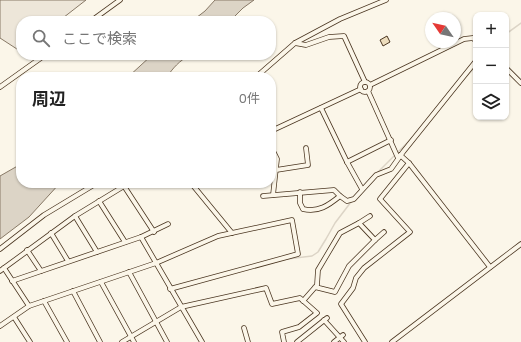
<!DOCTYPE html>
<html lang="ja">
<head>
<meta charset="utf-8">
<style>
  body { margin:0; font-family:Poppins,"Noto Sans JP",sans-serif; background:#f6f6f6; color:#222 }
  .controls { position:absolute; right:12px; top:12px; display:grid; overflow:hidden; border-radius:8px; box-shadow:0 1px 3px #0004 }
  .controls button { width:36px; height:36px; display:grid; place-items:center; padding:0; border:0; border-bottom:1px solid #e0e0e0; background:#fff; color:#222; font:20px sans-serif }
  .compass { position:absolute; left:425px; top:12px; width:36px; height:36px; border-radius:50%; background:#fff; box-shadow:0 1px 3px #0004; rotate:304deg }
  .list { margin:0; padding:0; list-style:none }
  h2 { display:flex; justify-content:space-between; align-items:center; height:52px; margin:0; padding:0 16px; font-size:17px }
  h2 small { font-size:13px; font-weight:400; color:#767676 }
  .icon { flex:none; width:22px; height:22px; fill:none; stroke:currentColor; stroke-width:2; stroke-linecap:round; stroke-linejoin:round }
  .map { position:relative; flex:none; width:521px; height:342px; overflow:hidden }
  .search { position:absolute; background:#fff; box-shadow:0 1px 3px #0004; left:16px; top:16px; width:260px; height:44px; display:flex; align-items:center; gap:10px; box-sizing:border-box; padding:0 14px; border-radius:16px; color:#767676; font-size:15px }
  .panel { position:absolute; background:#fff; box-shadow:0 1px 3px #0004; left:16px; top:72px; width:260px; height:116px; border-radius:16px }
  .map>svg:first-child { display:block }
  .green { fill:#ede6d9; stroke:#887966 }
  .water { fill:#dcd4c6; stroke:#887966 }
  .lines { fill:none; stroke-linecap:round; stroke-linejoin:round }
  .stream { stroke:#dcd4c6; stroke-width:1.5 }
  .building { fill:#ecdcbc; stroke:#4a3520 }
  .street-casing { stroke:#4a3520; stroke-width:5.5 }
  .street { stroke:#fbf6e9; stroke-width:4 }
</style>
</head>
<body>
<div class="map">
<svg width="521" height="342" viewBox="0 0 521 342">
  <rect width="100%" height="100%" fill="#fbf6e9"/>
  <path class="green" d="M0 0H86L59 21H21V50L20 51 0 38Z"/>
  <g class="water">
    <path d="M215 0H254L243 8 230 21H192L205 11Z"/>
    <path d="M152 55H197L192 58 189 56C180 60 172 69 167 77H128Z"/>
    <path d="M21 164V183H60L29 217 0 239V176Z"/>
  </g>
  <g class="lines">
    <g class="stream">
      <path d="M506 34 521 23"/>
      <path d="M464 79 476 66"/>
      <path d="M377 173 413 137"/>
      <path d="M287 259 312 256 318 252 326 239 335 223 351 202"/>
    </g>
  </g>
  <path class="building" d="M387 36 390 42 383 46 380 40Z"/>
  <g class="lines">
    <g class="street-casing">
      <g id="street">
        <path d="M91 21 120 0"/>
        <path d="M295 43 306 45 329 37 344 36 365 82"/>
        <path d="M506 68 521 83"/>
        <path d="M256 77 295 43 340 19 386 0"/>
        <circle cx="365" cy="87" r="5"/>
        <path d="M370 85 464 39 473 38 476 41"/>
        <path d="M0 87 45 55"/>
        <path d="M368 91 398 158"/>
        <path d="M321 108 347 162 362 189"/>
        <path d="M271 131 361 89"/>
        <path d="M271 147 277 159 273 195"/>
        <path d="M400 155 409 163 490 267"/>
        <path d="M347 162 391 140"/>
        <path d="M276 170 308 165 306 148"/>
        <path d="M191 183 232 233"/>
        <path d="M124 186 154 232"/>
        <path d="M300 192V203L303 209C318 213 329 205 340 196"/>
        <path d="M263 196 334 190 340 196 347 201 354 199 376 175 391 169 403 152 476 61"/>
        <path d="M99 201 125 242"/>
        <path d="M75 216 97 252"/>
        <path d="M359 223 370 216"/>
        <path d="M51 233 68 261"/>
        <path d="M141 237 202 342"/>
        <path d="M375 240 384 232"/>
        <path d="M0 249 44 215 97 183"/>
        <path d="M27 250 41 271"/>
        <path d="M4 268 29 306"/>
        <path d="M0 271 75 216 129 183"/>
        <path d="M129 272 167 342"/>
        <path d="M12 281 141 237 168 224"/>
        <path d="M101 282 134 342"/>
        <path d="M73 291 100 342"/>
        <path d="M44 301 67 342"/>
        <path d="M303 301 317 285 318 270 340 233 359 223 375 240 349 266 335 292 315 287"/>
        <path d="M14 317 30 342"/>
        <path d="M324 320 344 342"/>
        <path d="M0 326 29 306 156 263 218 236 292 220 298 254 170 289"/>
        <path d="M244 328 248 342"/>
        <path d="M122 342 181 307 266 288 272 304 300 298 317 313 299 327 282 332 284 342"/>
        <path d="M297 342 327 318"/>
        <path d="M334 342 343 335"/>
        <path d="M365 342 341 304 353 288 356 278 364 268 410 232 380 199 409 163"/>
        <path d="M392 342 521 244"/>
      </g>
    </g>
    <use href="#street" class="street"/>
  </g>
</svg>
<div class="controls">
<button>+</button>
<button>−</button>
<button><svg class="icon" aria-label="layers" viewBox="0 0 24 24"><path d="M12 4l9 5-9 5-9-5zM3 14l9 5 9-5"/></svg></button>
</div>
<svg class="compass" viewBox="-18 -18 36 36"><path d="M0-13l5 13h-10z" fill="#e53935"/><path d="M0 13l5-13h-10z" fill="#767676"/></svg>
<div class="search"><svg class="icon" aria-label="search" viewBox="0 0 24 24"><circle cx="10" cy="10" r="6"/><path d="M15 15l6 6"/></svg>ここで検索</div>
<section class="panel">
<h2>周辺<small>0件</small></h2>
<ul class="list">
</ul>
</section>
</div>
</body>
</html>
